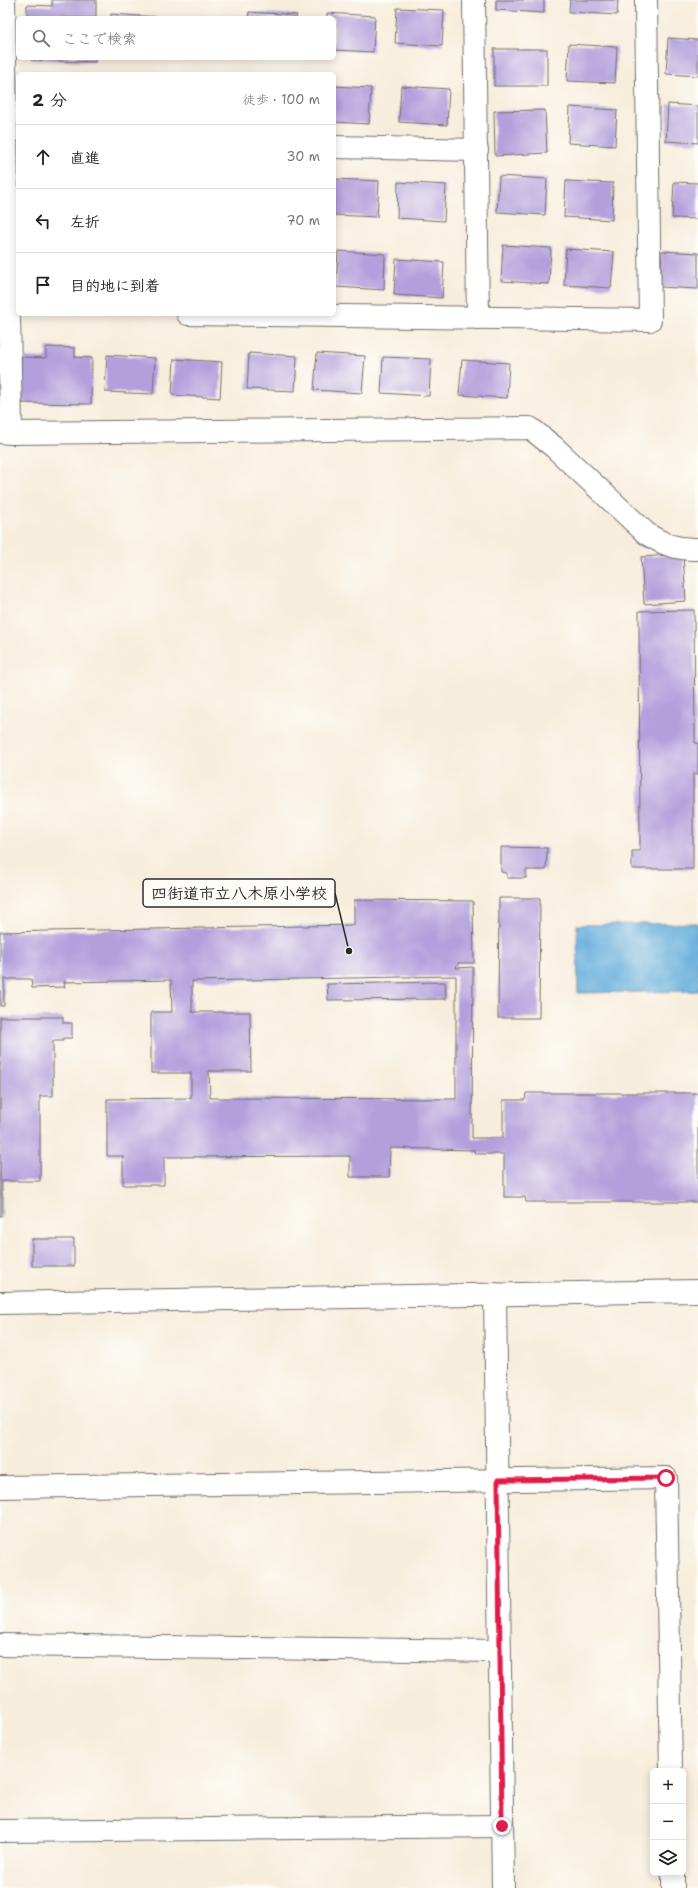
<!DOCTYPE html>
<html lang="ja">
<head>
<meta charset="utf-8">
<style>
  body { margin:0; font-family:"Shantell Sans","Klee One",sans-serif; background:#f2f2f2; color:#222 }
  .controls { position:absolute; right:12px; bottom:12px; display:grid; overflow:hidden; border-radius:6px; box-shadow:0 2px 10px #0003 }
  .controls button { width:36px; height:36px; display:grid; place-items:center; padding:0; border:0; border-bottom:1px solid #e0e0e0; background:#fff; color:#222; font:20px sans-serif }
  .stop { position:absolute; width:12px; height:12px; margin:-9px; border:3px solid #e11d48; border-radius:50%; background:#fff }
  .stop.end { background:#e11d48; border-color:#fff; box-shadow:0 1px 4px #0008 }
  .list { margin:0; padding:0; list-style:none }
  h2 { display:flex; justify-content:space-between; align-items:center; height:52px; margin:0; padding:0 16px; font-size:17px }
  h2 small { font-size:13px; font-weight:400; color:#767676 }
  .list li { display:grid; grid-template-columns:26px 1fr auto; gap:12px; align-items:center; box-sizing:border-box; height:64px; padding:0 16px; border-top:1px solid #e0e0e0 }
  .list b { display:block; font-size:15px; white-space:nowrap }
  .list em { font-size:13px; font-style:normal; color:#767676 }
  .icon { flex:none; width:22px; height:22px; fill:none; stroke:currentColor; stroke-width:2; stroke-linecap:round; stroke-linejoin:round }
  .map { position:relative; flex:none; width:698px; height:1888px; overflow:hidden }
  .search { position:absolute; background:#fff; box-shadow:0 2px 10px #0003; left:16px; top:16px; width:320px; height:44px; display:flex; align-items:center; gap:10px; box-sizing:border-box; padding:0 14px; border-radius:6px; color:#767676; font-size:15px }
  .panel { position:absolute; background:#fff; box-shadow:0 2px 10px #0003; left:16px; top:72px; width:320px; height:244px; border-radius:6px }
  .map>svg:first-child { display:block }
  .water { fill:#65addc; stroke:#486c84 }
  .building { fill:#b29fdc; fill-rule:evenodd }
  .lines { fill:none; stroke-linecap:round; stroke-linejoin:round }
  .street-casing { stroke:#726f69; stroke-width:24 }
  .secondary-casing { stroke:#726f69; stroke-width:24 }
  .street { stroke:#fff; stroke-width:22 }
  .secondary { stroke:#fff; stroke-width:22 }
  .route { stroke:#e11d48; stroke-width:5 }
  .leader { fill:none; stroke:#2b2b2b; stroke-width:1.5 }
  .callout-dot { fill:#2b2b2b; stroke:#fdfcf7; stroke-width:1.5 }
  .callout { fill:#fdfcf7; stroke:#2b2b2b; stroke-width:1.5 }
  .callout-label { font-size:16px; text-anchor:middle; font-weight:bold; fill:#2b2b2b }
</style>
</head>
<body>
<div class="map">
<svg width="698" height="1888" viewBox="0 0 698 1888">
  <rect width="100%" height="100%" fill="#fdfcf7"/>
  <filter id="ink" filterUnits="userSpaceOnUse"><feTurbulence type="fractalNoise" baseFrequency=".025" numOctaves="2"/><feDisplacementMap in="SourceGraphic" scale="8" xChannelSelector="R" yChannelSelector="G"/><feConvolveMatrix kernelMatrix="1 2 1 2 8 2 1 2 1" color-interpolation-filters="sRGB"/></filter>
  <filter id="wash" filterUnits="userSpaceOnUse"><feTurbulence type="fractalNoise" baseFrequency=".012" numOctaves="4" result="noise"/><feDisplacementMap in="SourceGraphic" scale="16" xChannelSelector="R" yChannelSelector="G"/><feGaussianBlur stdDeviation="0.9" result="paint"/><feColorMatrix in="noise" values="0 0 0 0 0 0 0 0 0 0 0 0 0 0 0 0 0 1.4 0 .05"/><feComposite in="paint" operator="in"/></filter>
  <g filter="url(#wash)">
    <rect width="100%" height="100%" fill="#f7eddc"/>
    <path class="water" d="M698 923V991L578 993 577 925Z"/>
    <g id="blocks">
      <g class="building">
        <path d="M52 0H96V18H27V5L52 6Z"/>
        <path d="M496 0H544V13L496 10Z"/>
        <path d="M570 0H618L617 15 569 12Z"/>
        <path d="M397 8 444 10 442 46 395 43Z"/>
        <path d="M249 12 297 15 296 18H248Z"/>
        <path d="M327 13 375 16 373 52 334 50V18H327Z"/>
        <path d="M111 14 156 17V18H111Z"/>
        <path d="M668 38 698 40V76L666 74Z"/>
        <path d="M569 44 617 47 615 83 567 81Z"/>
        <rect x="494" y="49" width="53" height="37"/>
        <path d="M31 58H95V62L31 60Z"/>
        <path d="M334 86 371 88 369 124 334 122Z"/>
        <path d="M401 86 449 89 447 125 399 122Z"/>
        <path d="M668 104 698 106V143L666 141Z"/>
        <path d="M570 107 617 110 615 146 568 143Z"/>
        <path d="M545 110 547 153 495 156 494 111Z"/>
        <path d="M499 176 547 179 545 215 497 212Z"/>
        <path d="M334 179 379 181 377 217 334 215Z"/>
        <path d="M566 181 613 183 612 220 564 217Z"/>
        <path d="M398 182 446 185 444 221 397 218Z"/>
        <path d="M674 182 698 183V219L672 218Z"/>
        <path d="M503 245 551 248 549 284 501 281Z"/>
        <path d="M566 249 614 252 611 288 564 285Z"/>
        <path d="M338 251 385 254 384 290 336 287Z"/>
        <path d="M662 251 698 253V289L660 287Z"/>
        <path d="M396 259 444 262 442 298 394 295Z"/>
        <path d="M46 347 75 348V357L92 358 91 404 20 403 21 357 46 358Z"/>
        <path d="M249 353 297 356 295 391 247 389Z"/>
        <path d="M317 353 365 356 362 393 314 390Z"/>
        <path d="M107 355 155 358 153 394 105 392Z"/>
        <path d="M383 357 431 359 429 396 381 393Z"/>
        <path d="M174 359 222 362 220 398 172 395Z"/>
        <path d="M462 360 509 363 507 398 459 395Z"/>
        <path d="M683 554 686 601 644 604 641 557Z"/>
        <path d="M694 610 695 743H698V774H693V869H632V851H640L639 611Z"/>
        <path d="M501 847 547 848 546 870H526V878H507V873L501 872Z"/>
        <path d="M499 898H540L539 1018H498Z"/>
        <path d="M354 900 473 901 474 963H458L456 968 473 967 472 1138H503V1100H525L526 1093H698V1202H526L525 1197H504V1154H475L474 1150 390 1148 389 1177H350V1156L164 1157V1185H123V1156H107V1099L191 1098V1073H151V1012H172L171 980 64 982 65 987 32 988 31 979H4V1006H0V932L354 925ZM456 976V1099L210 1098 209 1071H251L250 1012H192V981Z"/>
        <path d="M445 982 446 999 328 1000 327 984Z"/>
        <path d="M0 1017H63V1023H72V1038H63V1041H53V1096H40V1181H2V1216H0Z"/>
        <rect x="32" y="1239" width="42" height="27"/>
      </g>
    </g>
  </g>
  <g filter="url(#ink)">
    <use href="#blocks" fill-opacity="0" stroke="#726f69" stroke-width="1"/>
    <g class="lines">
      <g class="street-casing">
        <g id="street">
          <path d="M4 0 11 433"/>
          <path d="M474 0 478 318"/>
          <path d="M334 147 477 150"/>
          <path d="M188 314 650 320 646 0"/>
          <path d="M0 432 11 433 530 428 554 447 647 534C663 544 678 550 698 549"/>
          <path d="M495 1294 503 1888"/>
          <path d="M0 1487 666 1478 671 1771"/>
          <path d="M0 1645 500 1651"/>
          <path d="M0 1831 502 1826"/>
          <path d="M673 1873V1888"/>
        </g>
      </g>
      <g class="secondary-casing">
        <path id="secondary" d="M0 1303 698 1291"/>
      </g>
      <use href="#street" class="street"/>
      <use href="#secondary" class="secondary"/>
    </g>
  </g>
  <g class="lines" filter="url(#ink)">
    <path class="route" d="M502 1826 498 1480 666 1478"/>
  </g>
  <path class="leader" d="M349 951L335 893"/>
  <circle class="callout-dot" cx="349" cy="951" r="4"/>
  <rect class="callout" x="143" y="879" width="192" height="28" rx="4"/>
  <g class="callout-label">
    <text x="239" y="899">四街道市立八木原小学校</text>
  </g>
</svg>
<div class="controls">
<button>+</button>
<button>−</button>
<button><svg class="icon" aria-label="layers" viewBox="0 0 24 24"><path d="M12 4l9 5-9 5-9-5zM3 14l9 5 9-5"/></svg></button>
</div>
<div class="stop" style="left:666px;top:1478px"></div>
<div class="stop end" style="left:502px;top:1826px"></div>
<div class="search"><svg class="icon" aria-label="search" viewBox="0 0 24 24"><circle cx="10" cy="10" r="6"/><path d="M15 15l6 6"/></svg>ここで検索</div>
<section class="panel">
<h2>2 分<small>徒歩 · 100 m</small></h2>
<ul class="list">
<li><svg class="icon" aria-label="ahead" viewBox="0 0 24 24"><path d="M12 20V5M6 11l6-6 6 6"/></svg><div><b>直進</b></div><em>30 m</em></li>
<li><svg class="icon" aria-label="left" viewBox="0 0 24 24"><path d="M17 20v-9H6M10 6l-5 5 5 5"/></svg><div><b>左折</b></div><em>70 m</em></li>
<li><svg class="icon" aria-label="arrive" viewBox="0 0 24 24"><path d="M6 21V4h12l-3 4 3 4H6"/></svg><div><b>目的地に到着</b></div></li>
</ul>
</section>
</div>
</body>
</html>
